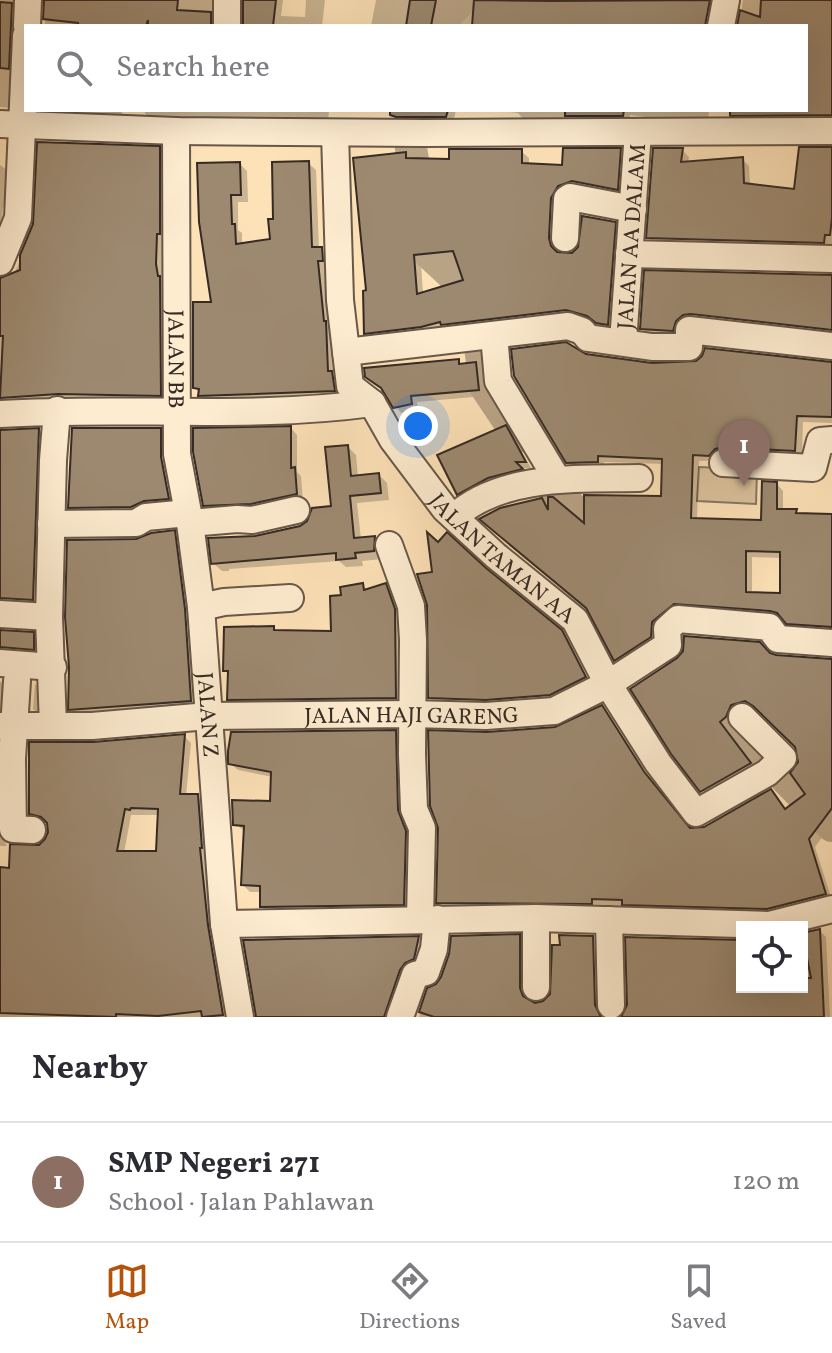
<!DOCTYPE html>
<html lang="en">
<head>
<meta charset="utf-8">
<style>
  body { margin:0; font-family:Vollkorn,serif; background:#f7f7f7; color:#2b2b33 }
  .controls { position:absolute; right:24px; bottom:24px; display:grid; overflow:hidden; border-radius:0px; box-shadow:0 8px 32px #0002 }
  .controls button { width:72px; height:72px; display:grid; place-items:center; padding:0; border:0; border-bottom:2px solid #e1e1e2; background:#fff; color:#2b2b33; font:40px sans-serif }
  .you { position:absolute; left:418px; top:426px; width:28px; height:28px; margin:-20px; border:6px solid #fff; border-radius:50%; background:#1a73e8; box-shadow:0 0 0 12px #1a73e833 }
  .badge { display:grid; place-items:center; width:52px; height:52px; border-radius:50%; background:#b45309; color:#fff; font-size:26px; font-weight:700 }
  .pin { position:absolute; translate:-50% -66px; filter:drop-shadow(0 2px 4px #0008) }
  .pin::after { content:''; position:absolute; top:42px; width:28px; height:24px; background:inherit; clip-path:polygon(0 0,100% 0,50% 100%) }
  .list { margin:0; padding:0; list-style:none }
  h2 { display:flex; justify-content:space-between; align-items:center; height:104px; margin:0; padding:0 32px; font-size:34px }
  h2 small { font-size:26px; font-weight:400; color:#7c7c81 }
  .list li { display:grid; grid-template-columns:52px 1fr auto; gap:24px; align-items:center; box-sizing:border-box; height:120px; padding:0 32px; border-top:2px solid #e1e1e2 }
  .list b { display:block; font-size:30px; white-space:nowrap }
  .list p { margin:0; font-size:26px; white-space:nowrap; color:#7c7c81 }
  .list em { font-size:26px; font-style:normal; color:#7c7c81 }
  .icon { flex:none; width:44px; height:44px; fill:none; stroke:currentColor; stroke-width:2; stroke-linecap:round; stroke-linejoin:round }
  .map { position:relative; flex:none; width:832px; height:1017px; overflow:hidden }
  .search { position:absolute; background:#fff; box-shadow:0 8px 32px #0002; left:24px; right:24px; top:24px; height:88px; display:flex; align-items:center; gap:20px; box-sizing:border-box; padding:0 28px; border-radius:0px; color:#7c7c81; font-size:30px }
  .sheet { height:224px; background:#fff }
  nav { display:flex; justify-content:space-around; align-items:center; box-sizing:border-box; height:112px; border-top:2px solid #e1e1e2; background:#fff; font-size:22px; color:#7c7c81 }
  nav a { display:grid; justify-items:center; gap:4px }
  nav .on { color:#b45309 }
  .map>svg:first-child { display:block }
  .green { fill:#dbc29e; stroke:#887661; stroke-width:2 }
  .shadow { fill:#0003; fill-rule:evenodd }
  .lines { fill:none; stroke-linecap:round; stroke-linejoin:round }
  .river { stroke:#b9a385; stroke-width:32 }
  .building { fill:#9d8970; stroke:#362a24; stroke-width:2; fill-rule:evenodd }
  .minor-casing { stroke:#685849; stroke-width:30 }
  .minor { stroke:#feecd0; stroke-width:26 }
  .labels { text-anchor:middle; stroke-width:7; stroke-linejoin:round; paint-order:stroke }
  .street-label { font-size:22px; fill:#362a24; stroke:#feecd0 }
</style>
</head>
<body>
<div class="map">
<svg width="832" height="1017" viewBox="0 0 832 1017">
  <rect width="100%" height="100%" fill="#fde1b7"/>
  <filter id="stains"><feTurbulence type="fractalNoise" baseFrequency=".0025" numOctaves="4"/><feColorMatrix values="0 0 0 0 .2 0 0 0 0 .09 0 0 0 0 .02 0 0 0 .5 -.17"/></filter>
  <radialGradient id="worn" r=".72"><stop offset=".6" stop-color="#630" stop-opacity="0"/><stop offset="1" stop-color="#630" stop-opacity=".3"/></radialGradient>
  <path class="green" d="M699 467 757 470 756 504 697 501Z"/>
  <g class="shadow">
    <path d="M0 0H22L13 108 0 107Z"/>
    <path d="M46 0H219L218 26H45Z"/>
    <path d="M244 0H283L281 16 305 17 306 0H325L322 26H245Z"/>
    <path d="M376 0H719L713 26H371Z"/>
    <path d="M743 0H793L785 26H739Z"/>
    <path d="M797 0H832V121L738 122 732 115V110H806V26H796Z"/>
    <path d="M69 110H123L120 118 76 117Z"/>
    <path d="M143 110H329L328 122 227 118V121L150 120Z"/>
    <path d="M393 110H456L453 123H399L392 116Z"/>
    <path d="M493 110H709L708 122H684L630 115 629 122 524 120 518 113Z"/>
    <path d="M832 147V249L655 244 648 238 682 150 689 157 688 164 742 159 749 166 750 186 796 191Z"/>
    <path d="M159 148 166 155 162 272 167 402 0 406V279L10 277 16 270 35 224Z"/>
    <path d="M620 150 628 158 625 197 558 207 556 247 558 254 572 255 615 224 623 232 616 332 575 317 374 341 366 333 369 292 405 154 411 160 451 161 521 151 529 158V166L564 167ZM458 259 465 282 423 294 421 262Z"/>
    <path d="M308 163 316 170 319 249 329 256 330 268H324L331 329 333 331 335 377 339 381 342 398 208 403 195 388 213 304 201 222 240 164 247 171 248 202H238V230L242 233V245L272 241 275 221Z"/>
    <path d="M0 165 10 172 9 207H3L0 243Z"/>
    <path d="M646 272 832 277V335H649L642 328Z"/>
    <path d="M585 356 652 365 832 363V423L803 422 802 457 699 461 697 520 763 522 777 484 783 491V511H796L800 515 832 516V632L795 630 785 619 779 617 681 610 658 644 622 666 616 660 542 500 550 508 586 528 663 498 664 464 604 462V468L575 469 568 462ZM752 557 782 558V595L752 594Z"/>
    <path d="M458 361 462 365 475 364 482 370 485 396 417 402 418 411 401 413 385 390 367 377Z"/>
    <path d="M505 427 512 434 531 468H519L527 476 466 500 459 494Z"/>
    <path d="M291 428 297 435V472L301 476 303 501 258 510 212 511 205 505Z"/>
    <path d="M0 430H39L45 437 40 606H0Z"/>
    <path d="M160 430 167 436 175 505 139 513 76 514 70 507Z"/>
    <path d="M348 447 356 455 358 477 379 475 387 483 389 500 357 503 361 539 374 538 382 546V559L362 561 363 566 346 567 339 561 229 569V571H222L213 563 255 538 300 527 333 508Z"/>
    <path d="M174 532 181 539 191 616 197 707 77 716 70 709 137 541Z"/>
    <path d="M362 585 368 591 385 585 393 593 402 619 403 705 237 707 229 699 230 675 225 671 274 628 278 632 333 634 344 597Z"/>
    <path d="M0 631 33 634 40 641V656L0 655Z"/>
    <path d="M561 632 567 638 590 683 556 700 492 705 436 703 430 698Z"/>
    <path d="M769 655 832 661V824L815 847 832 900 775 915 631 911 626 906 598 905V910L445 909 438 903 487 734 556 729 602 707 652 782 690 830 704 829 777 799 786 810 808 794 797 746 762 712 754 707 738 712 733 724 725 729 756 771 709 798 673 753Z"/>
    <path d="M0 681 7 688 5 717 0 720Z"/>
    <path d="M35 684 42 691 40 716 33 709Z"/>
    <path d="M395 732 402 739 404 818 412 840 411 911 269 914 262 907V892H250L243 885 246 832 235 824 272 803 273 777 238 770 230 763Z"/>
    <path d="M184 736 191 743 186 796H197L204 803 229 1017H0V869L10 870 32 848 46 841 50 832 48 822 38 820 31 813 93 744ZM131 815H159L158 853H124Z"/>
    <path d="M0 747 3 750V838L7 846H0Z"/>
    <path d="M820 931 826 937 830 1017H623L742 942V987H802V945H805L802 935Z"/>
    <path d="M519 936 526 943V996L530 1003H544L592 938 599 945 602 1017H419L429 990Z"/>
    <path d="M418 938 425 945 392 1017H257Z"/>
  </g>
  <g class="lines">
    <g class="river">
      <path d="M438 26 440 21 462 0"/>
      <path d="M414 110 408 131 429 253 473 294 477 322"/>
      <path d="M480 347 485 386 519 437"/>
      <path d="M550 486 606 542 631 577 687 670 731 726 758 750 832 826"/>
    </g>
  </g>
  <g class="building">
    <path d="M44 0H178L177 10 211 12V26H148V20L146 26H78V23L43 19Z"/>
    <path d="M243 0H276L273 26H243Z"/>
    <path d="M410 0H436L431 26H406Z"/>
    <path d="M474 0 552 1 710 0 705 26H472Z"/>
    <path d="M761 0H832V115L730 116V110H806V26H737L740 10 760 17Z"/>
    <path d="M0 2 12 3 9 69 0 68Z"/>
    <path d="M390 110H448L446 117H396L390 115Z"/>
    <path d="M565 110H624L623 116H565Z"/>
    <path d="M37 142 160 146V234H157L156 264 158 276H160L161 396 58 394 0 398 3 336H0V278L20 270V255L33 224Z"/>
    <path d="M799 147H832V218L830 235H825L824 243 646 238 653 148H683L681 162 743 157 744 183 794 189Z"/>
    <path d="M563 148H621L618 190 572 181 558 186 551 198 549 238 551 246 557 252 572 253 578 247 582 216 616 222 608 325 596 323 587 316 566 310 441 325 440 322 421 327 364 334 363 291 366 290 353 158 406 152V158L449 159V149H522V163L562 165ZM453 251 463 280 417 294 414 255Z"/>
    <path d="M309 161 312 247H322L323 261H318L324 321H326L328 371H332L335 391 198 396 199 389 193 388V302H211L199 222 197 163 240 162 241 195H231L232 224H235L236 244 270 239 268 219H273L272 162Z"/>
    <path d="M644 270 832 275V330L691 314 683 315 676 321 673 331 640 329Z"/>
    <path d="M566 342 586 354 652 363 696 361 702 356 705 348 832 362V417L797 416 795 451 724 447 715 449 709 456 693 455 691 518 761 520 762 481 777 482V509H797L796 513 832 514V627L786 624 777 613 770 611 674 604 652 622 651 637 614 661 586 608 479 519 500 508 542 498 548 510V497H553L584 523V495L661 496 662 459 598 456V462L566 463 514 376 511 349ZM746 551 780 552V593L746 592Z"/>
    <path d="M459 359V364L476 362 479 390 411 396 412 404 393 408 381 388 365 377 364 368Z"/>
    <path d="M506 425 526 462H516L523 469 488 478 457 495 437 455Z"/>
    <path d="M291 426V468L295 467 297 494 251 504 203 506 193 452V428Z"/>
    <path d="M39 428 33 600 0 598V430Z"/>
    <path d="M72 428H161V457L169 499 144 501 131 507 68 508Z"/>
    <path d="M348 445 351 476 379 473 381 493 350 496 354 538 375 536 374 551 355 553 356 558 336 560V553L211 564 208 538 255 536 300 526 307 521 312 508 331 506 325 447Z"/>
    <path d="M175 530 185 609 191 701 68 710 69 667 65 617 67 540 136 539 151 533Z"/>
    <path d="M427 532 438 542 447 532 486 568 562 630 586 677 550 695 486 700 428 698 427 605 417 574 432 572Z"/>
    <path d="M363 583 364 590 386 583 395 609 396 698 227 700 228 671H223L224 627 274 626V630L331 631 330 596 341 595 340 587Z"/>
    <path d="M0 630 34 632V650L0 647Z"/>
    <path d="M684 636 760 642 770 653 776 655 832 659V808L809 839 826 894 767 909 622 905V900L592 899V904L436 903 438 828 430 806 428 730 487 732 555 727 602 705 645 773 690 828 704 827 771 789 785 809 805 794 790 773 798 762 795 747 753 706 745 701 731 705 726 717 720 722 751 763 700 792 671 754 630 689 677 658 683 651Z"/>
    <path d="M396 730 398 810 406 831 404 905 260 907V886L241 885 244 826 233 825 232 800 270 801 271 772 228 764V751L231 732Z"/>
    <path d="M185 734 180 794H198L202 848H200L208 925 223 1015 202 1017 201 1011 158 1016 116 1014V1017L0 1013V867L9 868 10 844 39 845 45 839 48 832 47 823 41 817 29 814V742H93ZM131 808 158 809 156 851H117L125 809 130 810Z"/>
    <path d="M820 929 824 1017H621L627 1005 625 937 742 940V987H802V978H811L802 933Z"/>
    <path d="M520 934V988L523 996 535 1003 543 1001 550 994 552 945H560L559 935 593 936 595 1005 601 1017H434L419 1012 427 988 436 984 441 977 449 954 451 936Z"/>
    <path d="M419 936 414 959 405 963 400 970 384 1017H256L243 940Z"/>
  </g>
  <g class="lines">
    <g class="minor-casing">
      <g id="minor">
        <path d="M27 26 28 0"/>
        <path d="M227 26V0"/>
        <path d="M721 26 726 0"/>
        <path d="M0 124 176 131 424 133 832 131"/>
        <path id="s1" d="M176 131 177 454 190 523 201 607 224 924 240 1017"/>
        <path id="s2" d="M335 133 340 300 350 386 372 403 393 440 445 509 496 556 575 620 608 684 658 763 696 813 767 773 783 758 742 717"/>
        <path d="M565 238 567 199 570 197 633 209"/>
        <path d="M629 254 832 259"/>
        <path d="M0 262 18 218 26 36"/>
        <path d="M494 335 498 381 557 479"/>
        <path id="s3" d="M623 342 638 132"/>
        <path d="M346 352 568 326 582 331 588 338 652 347H689V330L832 346"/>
        <path d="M0 414C124 406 248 420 372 403"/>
        <path d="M723 463 813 468 820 441 832 440"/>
        <path d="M454 517C502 474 578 479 639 478"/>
        <path d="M190 523 237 519 252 520 296 510"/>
        <path d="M51 524 136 523 146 517 188 513"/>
        <path d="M389 545 411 606 413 640 412 754 414 809 422 828 420 919"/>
        <path d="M201 607 224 602 290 598"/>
        <path d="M0 614 49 617"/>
        <path d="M0 663 53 667"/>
        <path d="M17 681 12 759 13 829 32 830"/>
        <path id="s4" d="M0 726H92L208 716 411 714 486 716 554 711 608 684 668 645 667 629 678 619 769 627 778 639 832 643"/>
        <path d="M53 726 49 617 53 460 57 410"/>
        <path d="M609 920 611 1005"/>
        <path d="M224 924 536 918 769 925 832 909"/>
        <path d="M536 987V918"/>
        <path d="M400 1017 415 975 426 972 434 949 437 919"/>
      </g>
    </g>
    <use href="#minor" class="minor"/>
  </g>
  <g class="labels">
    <g class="street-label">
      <text dy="8" stroke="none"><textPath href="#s3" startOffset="106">JALAN AA DALAM</textPath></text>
      <text dy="8" stroke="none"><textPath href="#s1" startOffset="228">JALAN BB</textPath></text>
      <text dy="8" stroke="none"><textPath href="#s2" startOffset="486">JALAN TAMAN AA</textPath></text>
      <text dy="8" stroke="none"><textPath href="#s1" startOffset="586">JALAN Z</textPath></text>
      <text dy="8" stroke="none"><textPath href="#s4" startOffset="412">JALAN HAJI GARENG</textPath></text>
    </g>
  </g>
  <rect width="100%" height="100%" filter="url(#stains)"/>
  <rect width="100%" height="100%" fill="url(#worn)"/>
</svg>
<div class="controls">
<button><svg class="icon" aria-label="locate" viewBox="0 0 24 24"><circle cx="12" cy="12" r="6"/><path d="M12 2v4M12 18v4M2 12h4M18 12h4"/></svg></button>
</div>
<div class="you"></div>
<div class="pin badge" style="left:744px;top:486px;background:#8d6e63">1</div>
<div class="search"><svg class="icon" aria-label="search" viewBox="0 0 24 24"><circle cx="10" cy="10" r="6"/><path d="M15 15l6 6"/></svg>Search here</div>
</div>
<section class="sheet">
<h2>Nearby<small></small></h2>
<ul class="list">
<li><span class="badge" style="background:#8d6e63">1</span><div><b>SMP Negeri 271</b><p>School · Jalan Pahlawan</p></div><em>120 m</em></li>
</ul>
</section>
<nav>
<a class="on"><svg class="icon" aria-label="map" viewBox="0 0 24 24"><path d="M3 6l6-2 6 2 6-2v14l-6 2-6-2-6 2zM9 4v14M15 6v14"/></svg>Map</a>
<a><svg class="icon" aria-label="directions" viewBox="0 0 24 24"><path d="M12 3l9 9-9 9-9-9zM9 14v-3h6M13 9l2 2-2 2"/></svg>Directions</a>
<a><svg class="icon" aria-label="saved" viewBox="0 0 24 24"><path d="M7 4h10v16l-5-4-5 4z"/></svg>Saved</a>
</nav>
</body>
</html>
